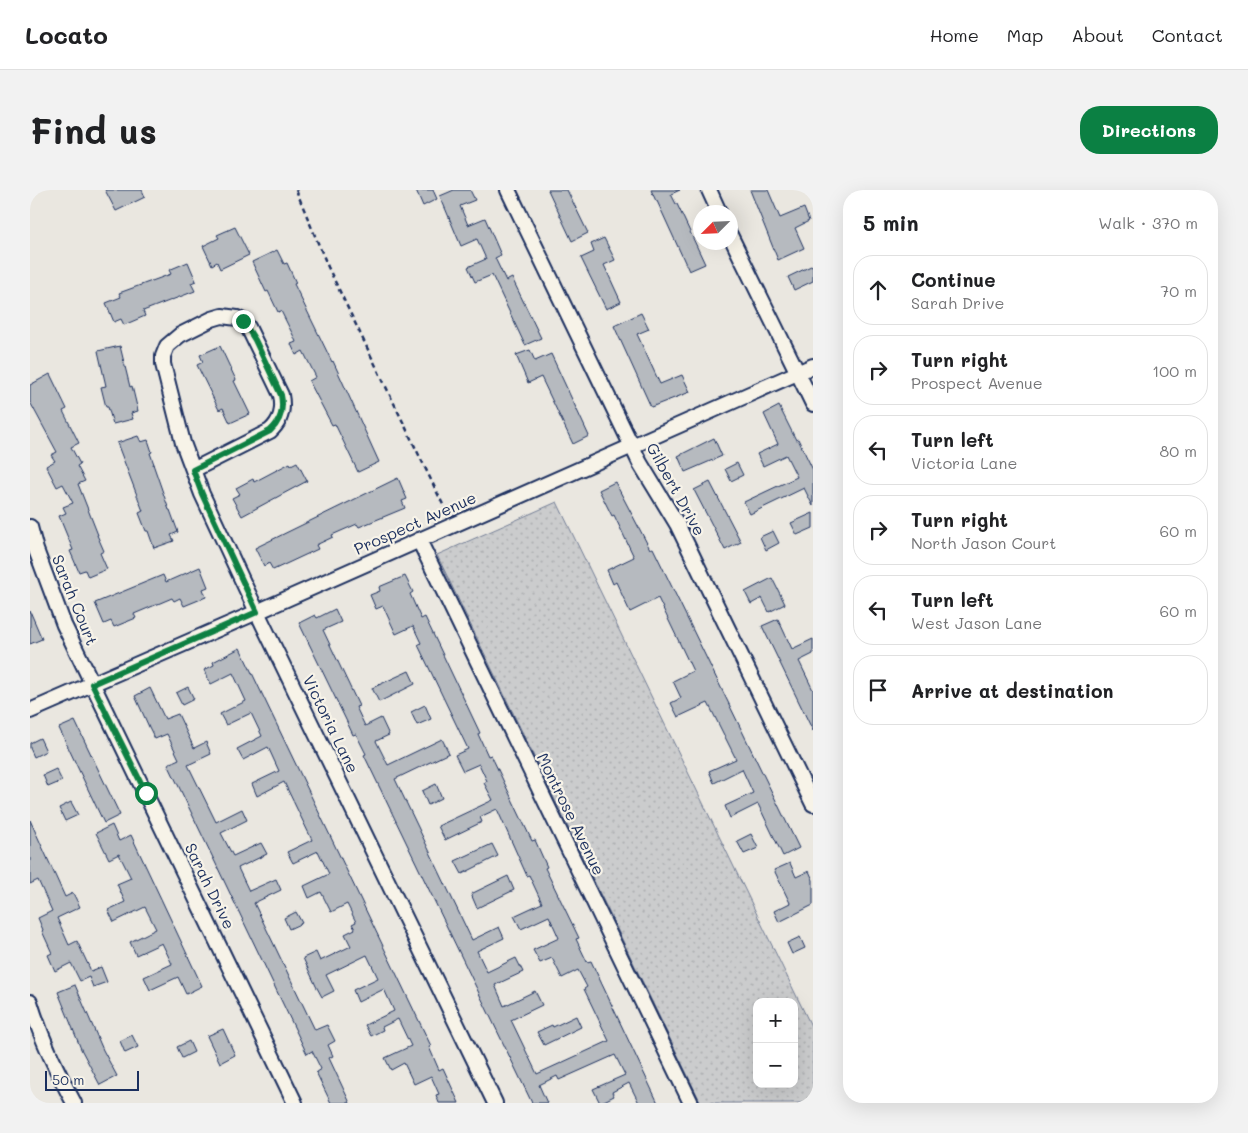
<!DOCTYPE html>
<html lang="en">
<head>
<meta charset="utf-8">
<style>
  body { margin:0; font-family:Mali,sans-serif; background:#f2f2f2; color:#202124 }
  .controls { position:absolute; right:15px; bottom:15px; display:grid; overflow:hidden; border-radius:10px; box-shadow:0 5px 20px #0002 }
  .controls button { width:45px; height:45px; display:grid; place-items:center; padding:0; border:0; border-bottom:1px solid #e0e0e0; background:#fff; color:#202124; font:25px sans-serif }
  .compass { position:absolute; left:663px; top:15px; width:45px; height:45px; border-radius:50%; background:#fff; box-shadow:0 5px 20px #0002; rotate:246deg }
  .scale { position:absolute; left:15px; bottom:12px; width:94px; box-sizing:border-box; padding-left:5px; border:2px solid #1b2f5e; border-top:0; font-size:14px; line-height:18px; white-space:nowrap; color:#1b2f5e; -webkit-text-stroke:4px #f7f3e8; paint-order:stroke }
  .stop { position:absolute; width:15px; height:15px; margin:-11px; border:4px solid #0b8043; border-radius:50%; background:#fff }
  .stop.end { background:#0b8043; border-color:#fff; box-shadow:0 1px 5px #0008 }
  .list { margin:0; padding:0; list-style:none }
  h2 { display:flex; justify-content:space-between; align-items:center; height:65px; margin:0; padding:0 20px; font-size:21px }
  h2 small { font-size:16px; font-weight:400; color:#757577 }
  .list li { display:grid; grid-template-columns:32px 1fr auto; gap:15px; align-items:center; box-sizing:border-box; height:70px; margin:0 10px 10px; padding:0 10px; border:1px solid #e0e0e0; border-radius:20px }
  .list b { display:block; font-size:19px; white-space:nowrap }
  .list p { margin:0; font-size:16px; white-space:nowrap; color:#757577 }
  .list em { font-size:16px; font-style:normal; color:#757577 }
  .icon { flex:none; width:28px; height:28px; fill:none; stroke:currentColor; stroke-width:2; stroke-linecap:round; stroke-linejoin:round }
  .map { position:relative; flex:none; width:783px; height:913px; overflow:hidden; border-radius:20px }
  header { display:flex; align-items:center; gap:30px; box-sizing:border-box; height:70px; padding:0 25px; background:#fff; border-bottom:1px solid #e0e0e0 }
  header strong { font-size:24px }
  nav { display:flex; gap:28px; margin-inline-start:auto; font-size:18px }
  .intro { display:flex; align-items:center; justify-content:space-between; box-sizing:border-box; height:120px; padding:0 30px }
  h1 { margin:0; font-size:35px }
  .button { padding:12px 22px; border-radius:20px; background:#0b8043; color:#fff; font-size:18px; font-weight:700 }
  main { display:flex; gap:30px; padding:0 30px }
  aside { flex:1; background:#fff; border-radius:20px; box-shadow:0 5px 20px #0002 }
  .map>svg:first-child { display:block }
  .grass { fill:url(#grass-dots); stroke:#737e96; fill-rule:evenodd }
  .building { fill:#b6babf; stroke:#1b2f5e }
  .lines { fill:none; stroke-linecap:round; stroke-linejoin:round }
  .minor-casing { stroke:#1b2f5e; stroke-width:18 }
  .path { stroke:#1b2f5e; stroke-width:2.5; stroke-dasharray:5 4; stroke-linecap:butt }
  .minor { stroke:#f7f3e8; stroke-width:14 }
  .route { stroke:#0b8043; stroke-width:6 }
  .labels { text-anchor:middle; stroke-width:4.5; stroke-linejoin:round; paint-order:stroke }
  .street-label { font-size:16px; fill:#1b2f5e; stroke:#f7f3e8 }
</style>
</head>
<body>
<header>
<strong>Locato</strong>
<nav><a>Home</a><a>Map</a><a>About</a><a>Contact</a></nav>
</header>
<div class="intro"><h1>Find us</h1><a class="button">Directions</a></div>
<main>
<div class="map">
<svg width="783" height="913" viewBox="0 0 783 913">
  <defs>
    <pattern id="grass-dots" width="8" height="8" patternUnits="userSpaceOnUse" patternTransform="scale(1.25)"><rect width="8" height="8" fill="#cbcccd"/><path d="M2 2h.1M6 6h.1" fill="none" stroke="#aeb0b2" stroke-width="1.8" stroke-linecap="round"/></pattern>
  </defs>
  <rect width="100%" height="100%" fill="#eae7e0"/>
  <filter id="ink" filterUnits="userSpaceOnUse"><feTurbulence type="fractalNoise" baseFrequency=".02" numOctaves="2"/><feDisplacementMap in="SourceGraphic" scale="10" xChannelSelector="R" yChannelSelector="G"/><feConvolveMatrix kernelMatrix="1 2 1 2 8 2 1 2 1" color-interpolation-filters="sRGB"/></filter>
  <g filter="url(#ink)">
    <path class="grass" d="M527 312 783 840V913H671L407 365ZM727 812H764V894H727Z"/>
    <g class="building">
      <path d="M75 0H112L115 7 86 21Z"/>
      <path d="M386 0H403L407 9 393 16Z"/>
      <path d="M424 0H440L445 10 430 16 438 35 455 28 471 65 465 68 476 91 482 88 511 148 495 155 462 85 445 92 438 77 456 69 447 49 431 56 410 6Z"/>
      <path d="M518 0H537L558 43 542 51Z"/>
      <path d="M621 0H650L641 4 646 14H647L675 74 659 81 627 11H626Z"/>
      <path d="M720 0H738L750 28 774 18 779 31 765 38 774 58 748 70Z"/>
      <path d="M205 37 219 65 190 79 187 72 182 75 173 56 189 48 187 45Z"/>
      <path d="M574 48 585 70 574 75 591 112 576 119 551 68 564 62 561 54Z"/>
      <path d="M247 60 254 74 257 73 266 93 264 94 302 172 303 171 349 272 328 282 305 234 302 235 279 191 286 187 273 161 266 165 261 154 266 152 263 145 251 121 248 122 238 101 236 102 222 72Z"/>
      <path d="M158 72 166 91 161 93 165 101 113 121 115 126 94 135 91 129 84 132 76 113 91 107 89 103 141 84 139 80Z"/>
      <path d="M783 75V91L764 100 758 87Z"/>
      <path d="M611 123 619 139 607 144 630 194 652 185 660 202 621 217 584 136Z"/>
      <path d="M90 156 100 197 102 196 108 221 101 223 103 229 83 234 78 217H76L71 197 76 196 68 161Z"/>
      <path d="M190 156 206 190 204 191 220 224 200 233 193 218 189 220 167 175 173 172 170 165Z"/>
      <path d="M500 160 505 171 521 164 559 246 543 254 511 187 498 193 486 165Z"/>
      <path d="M20 184 37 219 33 221 49 253 41 257 50 274 47 276 55 291 48 294 68 345H67L74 361 70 363 77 379 58 387 55 380 49 382 40 361 43 360 29 326 36 323 33 317 43 313 33 294 27 297 16 276 25 271 21 265 27 262 0 212V195Z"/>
      <path d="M749 216 766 250 768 249 783 280V316L774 298 720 324 714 312 767 287 756 265 733 276 727 264 748 254 734 224Z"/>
      <path d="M108 246 111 252 118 250 122 262 120 263 124 274H123L139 320H140L148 342 141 345 144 351 124 358 118 341H116L109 323 113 321 87 253Z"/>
      <path d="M684 248 692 266 655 282 648 266Z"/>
      <path d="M267 272 277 291 212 326 202 308 210 304 206 298 223 289 224 292 260 273 261 275Z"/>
      <path d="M707 273 713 285 701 291 695 279Z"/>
      <path d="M368 288 377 309 372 311 375 318 329 337 327 334 302 345 303 347 286 355 288 359 243 380 239 373 234 376 225 358Z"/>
      <path d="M585 292 620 359 623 358 769 658 753 666 728 614 700 628 695 616 723 603 712 579 684 593 679 581 706 569 678 513 648 527 641 513 651 508 643 491 663 481 628 408 600 422 586 392 583 394 577 380 604 367 584 325 582 326 569 300Z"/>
      <path d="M680 292 711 352 695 360 664 300Z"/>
      <path d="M783 323V338L767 345 761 333Z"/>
      <path d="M743 341 749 353 736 360 730 347Z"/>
      <path d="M170 377 178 397 173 399 176 407 154 416 150 408 144 411 142 408 104 424 106 428 84 437 81 431 74 434 65 413 133 385 136 392Z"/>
      <path d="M375 386 383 402 380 404 391 429 395 427 450 543 448 544 458 566 461 565 502 651 505 650 517 677 515 678 549 748 546 749 557 772 561 771 628 913H609L599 893 582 902 584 906 570 913 563 899 595 885 585 865 529 890 527 886 509 895 517 913H502L334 565 336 564 326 544 323 545 317 532 269 433 285 425 287 428 305 419 311 432 293 440 329 516 326 517 335 536 351 528 359 545 346 551 358 575 412 549 419 563 365 589 442 750 469 737 474 748 447 761 457 782 486 768 493 782 465 795 474 816 505 801 512 815 481 830 507 884 579 851 554 799 557 797 548 780 532 788 522 768 510 773 503 760 529 748 519 726 491 739 484 726 512 713 499 685 497 686 467 619 450 627 452 632 415 650 408 636 463 610 454 593 457 591 449 574 433 581 425 565 438 559 388 455 391 453 383 436 366 444 353 416 346 419 340 405 350 401 349 397Z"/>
      <path d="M742 388 755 414 739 422 732 408 721 414 715 402Z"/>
      <path d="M0 421 12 449 0 454Z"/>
      <path d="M748 429 762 459 783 449V464L769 471 783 500V541L732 436Z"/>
      <path d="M210 458 401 856 399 857 409 880 413 878 429 913H409L406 905 409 904 401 886 384 894 374 873 361 880 355 868 381 856 368 829 352 837 353 840 341 846 335 835 364 821 354 799 328 812 323 800 348 788 337 765 296 785 304 801 292 807 286 796 273 768 286 762 290 771 321 756 315 744 325 739 322 734 326 732 317 714 301 722 291 702 279 708 274 696 299 684 288 661 263 673 257 662 282 650 254 592 227 606 222 594 249 581 238 557 213 570 207 559 232 546 221 523 196 535 190 524 216 511 203 483 181 494 174 480 184 475 183 472Z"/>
      <path d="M379 481 385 494 349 512 342 498Z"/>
      <path d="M158 497 164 509 152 515 146 503Z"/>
      <path d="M120 498 135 529 148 524 164 558 176 552 181 564 158 575 186 632 212 619 217 630 191 643 203 666 231 653 237 664 208 678 219 701 246 689 251 700 224 713 285 840 297 835 305 851 298 855 303 866 299 868 320 913H301L286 882 291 879 282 861 277 864 138 574 149 569 137 544 125 549 119 537 105 506Z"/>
      <path d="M395 515 401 529 387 535 381 522Z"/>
      <path d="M45 531 90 625 74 633 29 538Z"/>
      <path d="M10 548 16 561 4 567 0 558V553Z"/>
      <path d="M26 579 32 591 18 597 13 585Z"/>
      <path d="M406 594 412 608 398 615 392 601Z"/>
      <path d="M41 612 48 625 35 631 29 618Z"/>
      <path d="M0 630 35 707 43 703 50 717 27 728 39 755 47 751 61 781 71 777 77 792 63 797 59 787 50 791 41 773 25 781 18 765 22 763 12 741 13 740 8 728 22 721 8 690 0 694Z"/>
      <path d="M82 635 89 651 101 645 172 796 156 804 148 787 120 800 114 787 142 774 132 753 106 765 100 752 126 739 115 717 84 732 78 720 95 712 87 694 101 688 89 664 79 669 66 643Z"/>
      <path d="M721 644 728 658 714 664 707 651Z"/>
      <path d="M462 654 468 666 432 684 425 671Z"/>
      <path d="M760 673 766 687 779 681 783 690V715L749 732 744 721 760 713 744 680Z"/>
      <path d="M478 686 484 700 447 718 441 704Z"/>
      <path d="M266 722 272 733 259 739 254 728Z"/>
      <path d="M770 747 775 758 762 764 757 753Z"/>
      <path d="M45 795 73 860 87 886 70 895 51 859 28 802Z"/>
      <path d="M546 826 551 837 514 855 507 842 522 835 523 837Z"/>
      <path d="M193 839 205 865 190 873 177 846Z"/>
      <path d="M102 845 108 857 95 863 90 851Z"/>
      <path d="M159 851 164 862 152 868 147 857Z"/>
    </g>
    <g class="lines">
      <g class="minor-casing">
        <g id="minor">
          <path d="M478 0 610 273 647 334 783 614"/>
          <path d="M679 0 689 22"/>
          <path d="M700 45 783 214"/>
          <path d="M163 280 240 241C251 231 254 220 251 205L218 137 213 131 207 128 192 126 182 129 150 145 137 156 133 166V174L153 253 172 304 227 422 465 913"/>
          <path d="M0 337 6 360 34 435 265 913"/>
          <path d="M389 350 661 913"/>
          <path d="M0 521 227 422 783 176"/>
          <path d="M0 812C11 848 26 880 44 913"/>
        </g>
      </g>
      <path class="path" d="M266 0 298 77 418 325"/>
      <use href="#minor" class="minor"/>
    </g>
  </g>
  <g class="lines" filter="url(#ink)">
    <path class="route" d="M116 603 62 494 227 422 172 304 163 280 240 241C251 231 254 220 251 205L225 150 213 131"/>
  </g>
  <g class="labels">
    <g class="street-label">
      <text transform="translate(646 299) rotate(61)" y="6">Gilbert Drive</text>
      <text transform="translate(385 333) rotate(-24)" y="6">Prospect Avenue</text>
      <text transform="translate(45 410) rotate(68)" y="6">Sarah Court</text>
      <text transform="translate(301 534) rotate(64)" y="6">Victoria Lane</text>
      <text transform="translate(541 624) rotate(64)" y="6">Montrose Avenue</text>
      <text transform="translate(180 696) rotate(64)" y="6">Sarah Drive</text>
    </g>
  </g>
</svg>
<div class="controls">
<button>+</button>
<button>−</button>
</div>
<svg class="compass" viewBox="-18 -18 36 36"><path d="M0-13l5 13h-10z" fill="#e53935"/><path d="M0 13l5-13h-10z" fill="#757577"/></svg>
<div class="scale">50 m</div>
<div class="stop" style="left:116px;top:603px"></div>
<div class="stop end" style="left:213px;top:131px"></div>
</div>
<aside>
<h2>5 min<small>Walk · 370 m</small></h2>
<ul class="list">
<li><svg class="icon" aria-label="ahead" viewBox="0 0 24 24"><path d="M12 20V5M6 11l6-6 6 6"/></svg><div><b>Continue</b><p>Sarah Drive</p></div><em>70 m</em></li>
<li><svg class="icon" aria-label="right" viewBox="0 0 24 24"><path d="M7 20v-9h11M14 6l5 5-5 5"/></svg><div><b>Turn right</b><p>Prospect Avenue</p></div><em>100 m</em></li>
<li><svg class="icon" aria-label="left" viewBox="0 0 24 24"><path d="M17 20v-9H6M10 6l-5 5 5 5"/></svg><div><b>Turn left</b><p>Victoria Lane</p></div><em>80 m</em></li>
<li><svg class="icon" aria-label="right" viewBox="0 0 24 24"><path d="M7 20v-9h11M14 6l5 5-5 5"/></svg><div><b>Turn right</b><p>North Jason Court</p></div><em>60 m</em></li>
<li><svg class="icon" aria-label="left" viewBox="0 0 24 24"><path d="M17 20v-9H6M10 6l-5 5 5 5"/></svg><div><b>Turn left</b><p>West Jason Lane</p></div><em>60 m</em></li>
<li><svg class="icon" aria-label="arrive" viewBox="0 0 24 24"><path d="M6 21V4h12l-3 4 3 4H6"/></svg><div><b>Arrive at destination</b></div></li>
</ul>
</aside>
</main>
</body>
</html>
